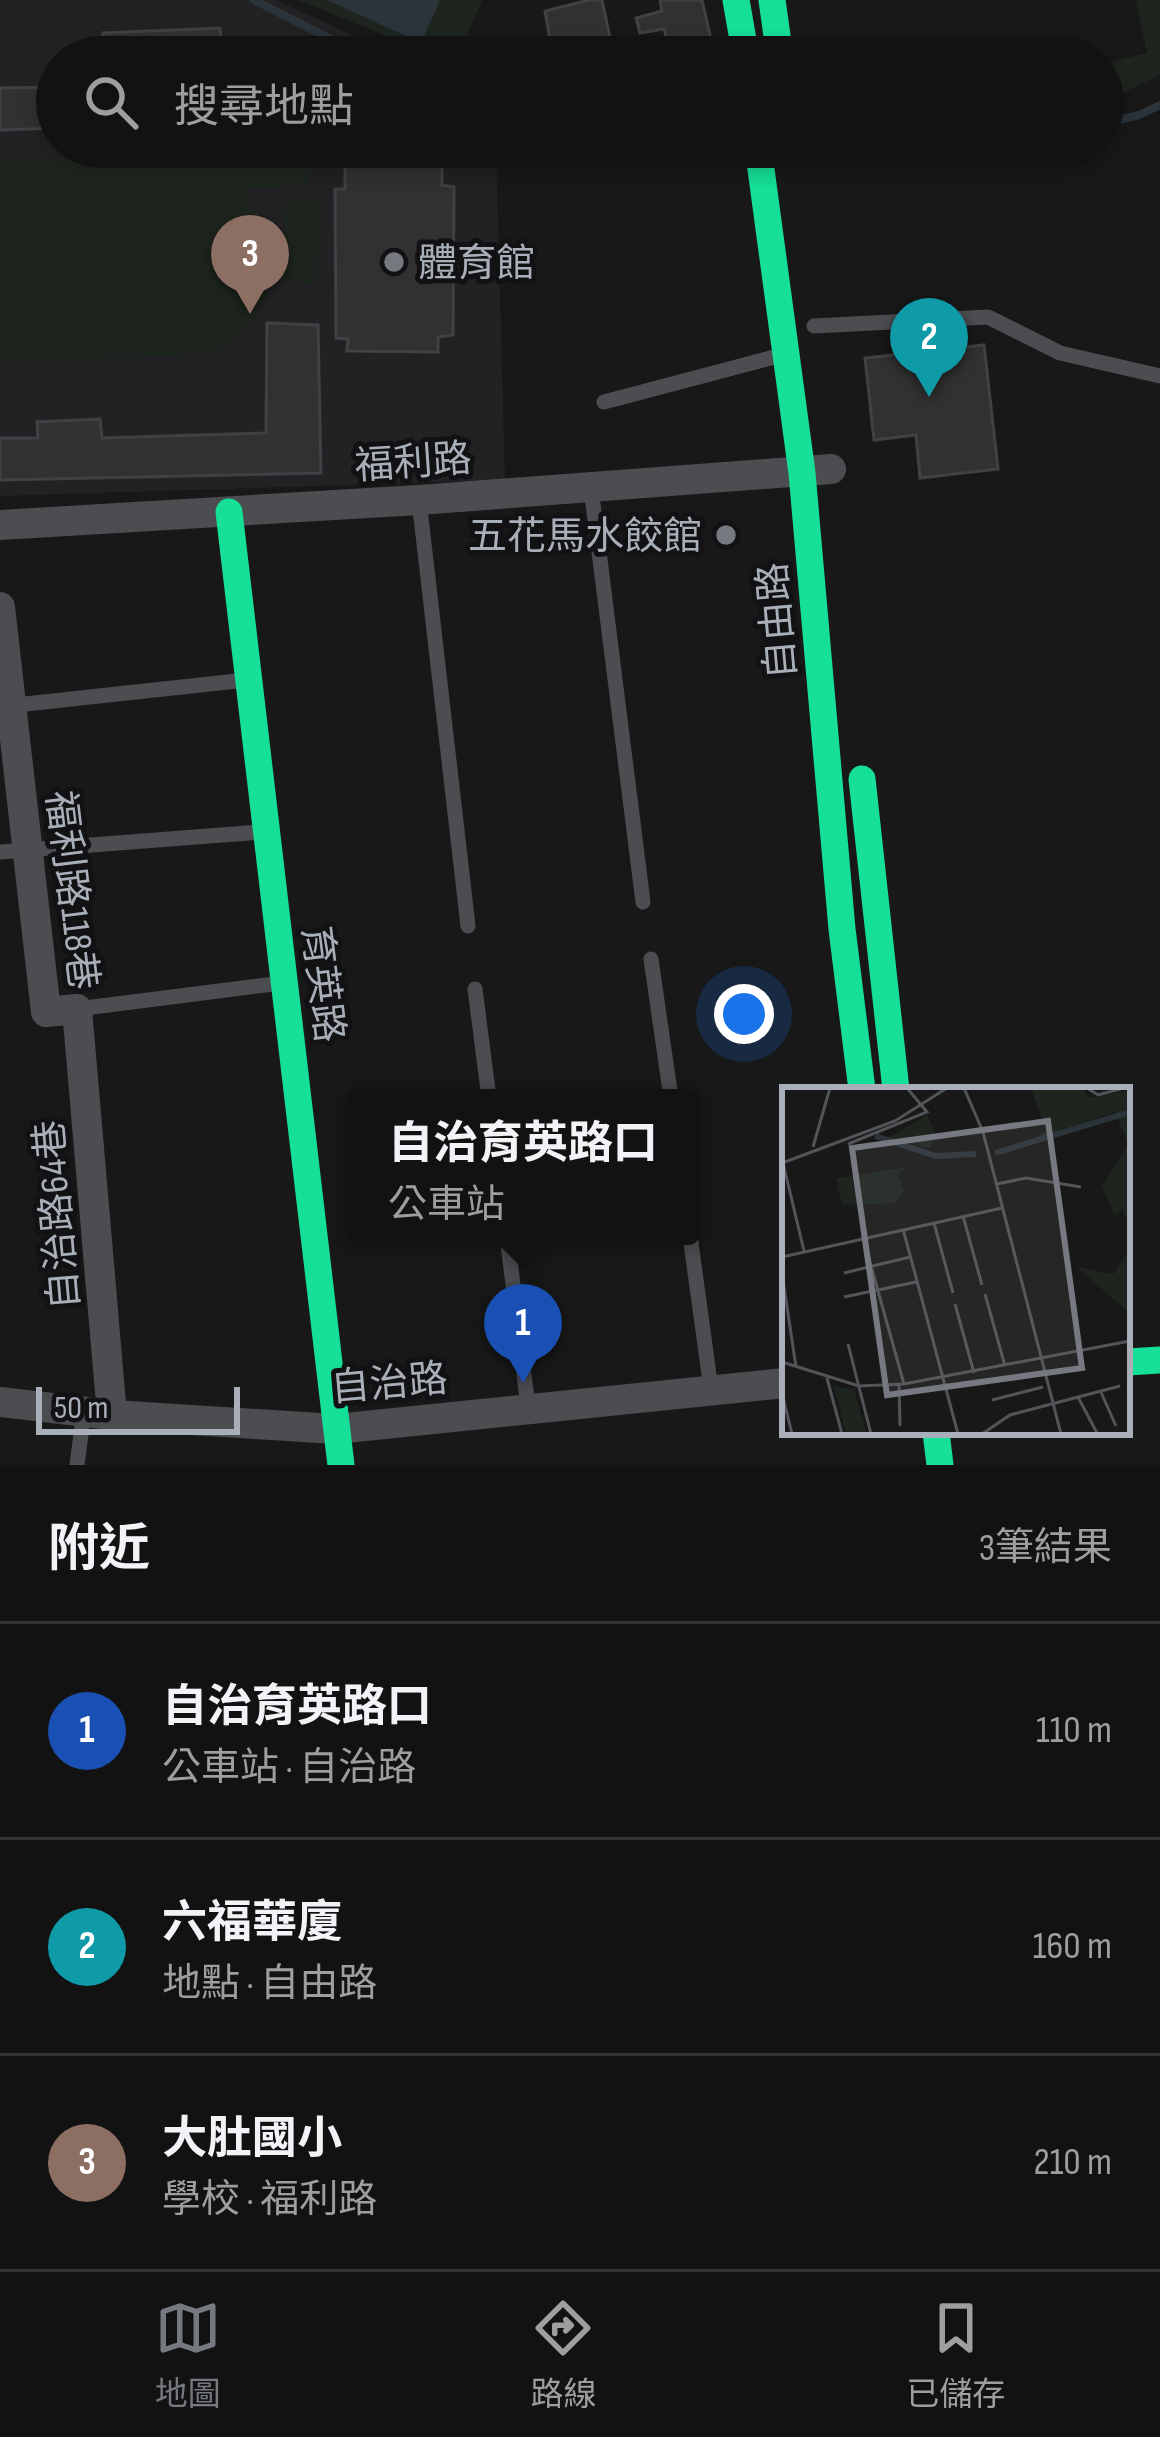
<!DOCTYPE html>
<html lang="zh-TW">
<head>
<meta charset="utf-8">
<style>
  body { margin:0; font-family:"Sofia Sans Condensed","Noto Sans TC",sans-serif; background:#1f2020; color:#f1f3f6 }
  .scale { position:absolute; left:36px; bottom:30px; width:204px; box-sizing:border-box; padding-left:12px; border:6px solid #a9afb8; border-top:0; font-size:33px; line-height:42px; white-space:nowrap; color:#a9afb8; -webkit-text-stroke:9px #121214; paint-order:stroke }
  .you { position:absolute; left:744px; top:1014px; width:42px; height:42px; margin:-30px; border:9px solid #fff; border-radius:50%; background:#1a73e8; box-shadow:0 0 0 18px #1a73e833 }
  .badge { display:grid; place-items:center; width:78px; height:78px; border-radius:50%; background:#767a80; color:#fff; font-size:39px; font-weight:700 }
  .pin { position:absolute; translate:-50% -99px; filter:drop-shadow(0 3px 6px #0008) }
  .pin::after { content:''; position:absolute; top:63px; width:42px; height:36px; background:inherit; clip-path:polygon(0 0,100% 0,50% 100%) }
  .popup { position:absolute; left:346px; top:1089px; width:354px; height:156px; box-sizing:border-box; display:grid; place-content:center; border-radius:12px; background:#121212; filter:drop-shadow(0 3px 9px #0005); font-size:39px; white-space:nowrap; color:#9c9e9f }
  .popup b { font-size:45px; color:#f1f3f6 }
  .popup::after { content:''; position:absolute; left:50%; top:100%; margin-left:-24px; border:24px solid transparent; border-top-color:#121212 }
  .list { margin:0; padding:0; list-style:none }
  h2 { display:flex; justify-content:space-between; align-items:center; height:156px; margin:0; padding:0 48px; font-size:51px }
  h2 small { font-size:39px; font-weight:400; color:#9c9e9f }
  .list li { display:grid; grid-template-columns:78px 1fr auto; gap:36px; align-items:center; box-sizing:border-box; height:216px; padding:0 48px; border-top:3px solid #313232 }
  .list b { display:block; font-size:45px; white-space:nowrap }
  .list p { margin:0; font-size:39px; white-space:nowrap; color:#9c9e9f }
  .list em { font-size:39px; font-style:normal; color:#9c9e9f }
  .icon { flex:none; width:66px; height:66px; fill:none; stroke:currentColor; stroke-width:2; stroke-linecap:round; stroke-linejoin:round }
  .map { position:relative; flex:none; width:1160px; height:1465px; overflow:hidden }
  .search { position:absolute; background:#121212; box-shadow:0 6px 18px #0003; left:36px; right:36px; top:36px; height:132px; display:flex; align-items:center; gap:30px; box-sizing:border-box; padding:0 42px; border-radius:66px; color:#9c9e9f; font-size:45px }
  .sheet { height:804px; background:#121212 }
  nav { display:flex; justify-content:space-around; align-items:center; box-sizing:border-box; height:168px; border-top:3px solid #313232; background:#121212; font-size:33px; color:#9c9e9f }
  nav a { display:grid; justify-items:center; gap:6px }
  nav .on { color:#767a80 }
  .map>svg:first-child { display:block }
  .built { fill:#222224 }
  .green { fill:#1e251e }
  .water { fill:#2b343a }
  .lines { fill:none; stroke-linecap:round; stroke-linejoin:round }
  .stream { stroke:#2b343a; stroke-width:8 }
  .building { fill:#313132; stroke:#404144; stroke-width:3 }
  .lane { stroke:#4c4d51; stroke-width:15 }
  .street { stroke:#4c4d51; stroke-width:30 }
  .fast { stroke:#16e098; stroke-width:27 }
  .poi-dot { fill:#767a80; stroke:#121214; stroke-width:4.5 }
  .labels { text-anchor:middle; stroke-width:10; stroke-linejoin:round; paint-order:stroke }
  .poi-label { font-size:39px; fill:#a9afb8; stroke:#121214; text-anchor:start }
  .street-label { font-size:39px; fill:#a9afb8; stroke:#121214 }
  .inset-river { fill:none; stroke:#2b343a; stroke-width:6 }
  .inset-road { fill:none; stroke:#525458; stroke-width:3 }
  .view { fill:#767a80; fill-opacity:0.15; stroke:#767a80; stroke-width:6 }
  .inset-edge { fill:none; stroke:#a9afb8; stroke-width:6 }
</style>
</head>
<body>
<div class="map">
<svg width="1160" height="1465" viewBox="0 0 1160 1465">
  <rect width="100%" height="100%" fill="#181818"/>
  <path class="built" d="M0 0H276L400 57H57V147H496L505 480 0 496Z"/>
  <g class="green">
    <path d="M298 0H482L458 57H439Z"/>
    <path d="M1136 0H1160V75L1103 102V64L1147 53Z"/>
    <path d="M307 153 308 186 242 189C282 253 283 311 213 354L0 362V159Z"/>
    <path d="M285 201 320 202 317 284 282 282Z"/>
  </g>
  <path class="water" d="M327 0H440L421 43Z"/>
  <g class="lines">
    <g class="stream">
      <path d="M254 0 366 57"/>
      <path d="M1103 124 1139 115 1160 105"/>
      <path d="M827 147 901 152 962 147"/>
    </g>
  </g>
  <g class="building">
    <path d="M589 0H602L612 47 632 41 633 50 650 46 651 57H553L545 11Z"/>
    <path d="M660 0H702L715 57H672L664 29 640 33 636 18 662 11Z"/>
    <path d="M220 28 222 57H105L103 33Z"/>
    <path d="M57 87V128L0 130V88Z"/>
    <path d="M345 151H442V185L454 187 453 335 438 337V352L347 351 348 339 336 338 335 189H345Z"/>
    <path d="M267 323 318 325 321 473 0 480V438H38L37 422 100 419 102 438 266 433Z"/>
    <path d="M984 345 998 469 920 478 916 435 874 440 865 358Z"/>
  </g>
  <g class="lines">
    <g class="lane">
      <path d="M814 326 988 317 1060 353 1160 376"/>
      <path d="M604 402 778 356"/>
      <path d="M591 488 643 902"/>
      <path d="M419 500 468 926"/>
      <path d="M7 706 246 680"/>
      <path d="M0 852 261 832"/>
      <path d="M651 959 671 1098"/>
      <path d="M475 989 489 1098"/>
      <path d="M77 1009 282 983"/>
      <path d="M507 1236 528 1407"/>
      <path d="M690 1236 711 1389"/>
      <path d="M77 1465 84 1411"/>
    </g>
    <g class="street">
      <path d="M0 525 419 500 831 469"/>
      <path d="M0 607 46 1012 77 1009 112 1415"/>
      <path d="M0 1402 112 1415 336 1429 785 1383"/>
    </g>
    <g class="fast">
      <path d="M736 0 746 57"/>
      <path d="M772 0 780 57"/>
      <path d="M758 147 802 473 842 929 862 1090"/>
      <path d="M229 512 341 1465"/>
      <path d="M862 779 896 1090"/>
      <path d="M1127 1362 1160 1360"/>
      <path d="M936 1432 940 1465"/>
    </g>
  </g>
  <g class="poi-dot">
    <circle cx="394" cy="262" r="12"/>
    <circle cx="726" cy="535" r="12"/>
  </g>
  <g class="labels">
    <g class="poi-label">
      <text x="418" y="276">體育館</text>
      <text x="702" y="549" text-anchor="end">五花馬水餃館</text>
    </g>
    <g class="street-label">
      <text transform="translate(413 461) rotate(-4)" y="14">福利路</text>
      <text transform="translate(776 621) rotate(-95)" y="14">自由路</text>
      <text transform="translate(73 890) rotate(83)" y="14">福利路118巷</text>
      <text transform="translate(324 984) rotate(83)" y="14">育英路</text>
      <text transform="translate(56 1215) rotate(-95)" y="14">自治路64巷</text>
      <text transform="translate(389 1382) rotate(-5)" y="14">自治路</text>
    </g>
  </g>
  <g transform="translate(782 1087)">
    <rect width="348" height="348" fill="#181818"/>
    <path d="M249 1H300L307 11 348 3V138L340 123 333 129 320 99 346 57 333 25 249 54 264 43ZM145 28 153 45 148 61 106 51ZM125 80 116 88 122 104 114 116 60 118 54 91ZM348 162V226L294 180 331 187ZM52 299 72 303 85 347H64Z" fill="#1e251e"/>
    <path class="inset-river" d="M93 49 154 69 194 67M213 66 348 25"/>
    <path class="inset-road" d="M182 1 201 45 279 347M305 1 316 8 342 1M66 57 145 25 125 1M31 60 48 1M0 76 113 34 165 1M1 76 22 164M215 97 244 91 299 100M181 129 200 198M152 136 171 206M121 142 176 347M81 150 122 297M0 170 220 121M0 186 14 280M62 186 128 170M203 207 223 279M62 210 134 195M173 217 192 286M66 257 89 347M0 275 77 299 122 297 348 254M45 291 60 347M117 297 118 339M318 303 334 339M0 306 10 347M296 310 315 346M210 313 261 300M200 347 228 328 338 299"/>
    <path class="view" d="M266 34 300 281 105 308 70 61Z"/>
    <rect width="348" height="348" class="inset-edge"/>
  </g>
</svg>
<div class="scale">50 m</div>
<div class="you"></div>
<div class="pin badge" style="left:523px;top:1383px;background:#1a4fb4">1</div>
<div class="popup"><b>自治育英路口</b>公車站</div>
<div class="pin badge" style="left:929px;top:397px;background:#0f9aa8">2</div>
<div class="pin badge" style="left:250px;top:314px;background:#8d6e63">3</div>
<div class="search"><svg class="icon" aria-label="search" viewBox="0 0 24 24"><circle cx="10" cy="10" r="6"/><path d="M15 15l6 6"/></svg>搜尋地點</div>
</div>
<section class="sheet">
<h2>附近<small>3筆結果</small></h2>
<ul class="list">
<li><span class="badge" style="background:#1a4fb4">1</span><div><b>自治育英路口</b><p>公車站 · 自治路</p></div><em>110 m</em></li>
<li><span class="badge" style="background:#0f9aa8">2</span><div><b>六福華廈</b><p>地點 · 自由路</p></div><em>160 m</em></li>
<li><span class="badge" style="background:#8d6e63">3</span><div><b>大肚國小</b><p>學校 · 福利路</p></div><em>210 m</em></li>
</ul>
</section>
<nav>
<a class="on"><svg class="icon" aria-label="map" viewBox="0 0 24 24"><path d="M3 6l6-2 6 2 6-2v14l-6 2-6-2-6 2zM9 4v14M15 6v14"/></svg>地圖</a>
<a><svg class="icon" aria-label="directions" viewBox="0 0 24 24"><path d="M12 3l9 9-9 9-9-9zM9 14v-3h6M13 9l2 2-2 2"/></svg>路線</a>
<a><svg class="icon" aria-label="saved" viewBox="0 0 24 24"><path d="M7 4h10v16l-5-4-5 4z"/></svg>已儲存</a>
</nav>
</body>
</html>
